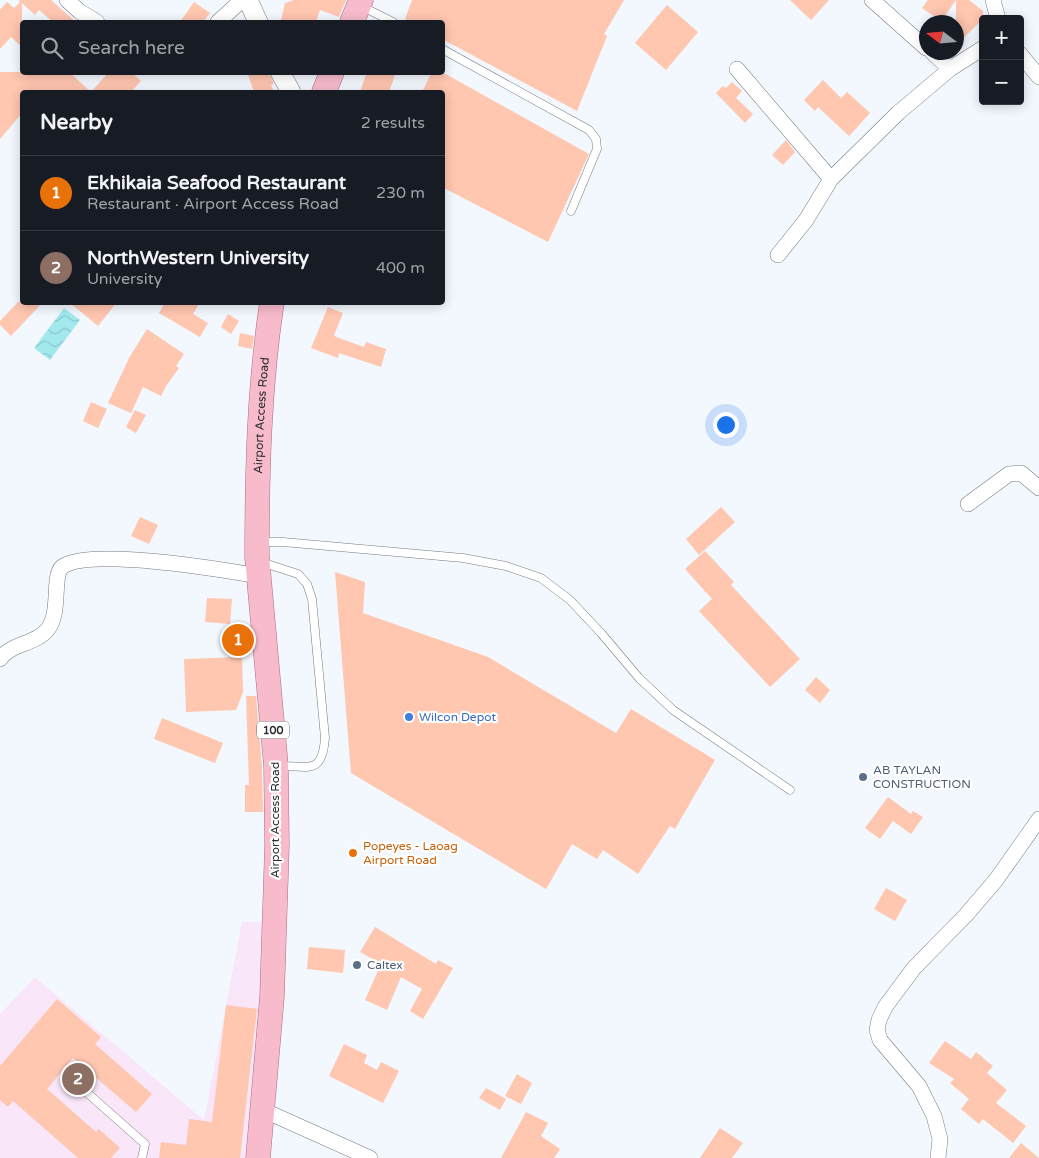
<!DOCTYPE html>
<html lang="en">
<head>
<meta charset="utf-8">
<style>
  body { margin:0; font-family:"Varela Round",sans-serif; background:#242831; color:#f1f3f6 }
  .controls { position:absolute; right:15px; top:15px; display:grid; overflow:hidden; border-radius:5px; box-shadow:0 2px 12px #0003 }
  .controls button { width:45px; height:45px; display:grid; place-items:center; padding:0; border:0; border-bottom:1px solid #363941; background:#171b24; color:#f1f3f6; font:25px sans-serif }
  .compass { position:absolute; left:919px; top:15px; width:45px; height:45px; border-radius:50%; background:#171b24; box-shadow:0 2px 12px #0003; rotate:286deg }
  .you { position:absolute; left:725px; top:424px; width:18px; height:18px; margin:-12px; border:4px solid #fff; border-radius:50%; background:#1a73e8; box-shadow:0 0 0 8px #1a73e833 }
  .badge { display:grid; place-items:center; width:32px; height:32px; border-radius:50%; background:#7c3aed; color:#fff; font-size:16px; font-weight:700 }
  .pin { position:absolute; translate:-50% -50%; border:2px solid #fff; box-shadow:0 1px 5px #0006 }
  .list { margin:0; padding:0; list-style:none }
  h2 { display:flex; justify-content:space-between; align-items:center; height:65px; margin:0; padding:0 20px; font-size:21px }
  h2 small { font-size:16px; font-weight:400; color:#9ea1a6 }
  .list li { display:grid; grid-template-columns:32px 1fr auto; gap:15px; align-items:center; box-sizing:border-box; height:75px; padding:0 20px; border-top:1px solid #363941 }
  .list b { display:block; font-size:19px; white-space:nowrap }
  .list p { margin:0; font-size:16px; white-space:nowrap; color:#9ea1a6 }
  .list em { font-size:16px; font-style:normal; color:#9ea1a6 }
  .icon { flex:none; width:28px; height:28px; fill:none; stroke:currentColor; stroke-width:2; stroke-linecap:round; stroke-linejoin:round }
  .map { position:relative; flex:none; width:1039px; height:1158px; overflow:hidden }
  .search { position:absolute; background:#171b24; box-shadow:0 2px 12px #0003; left:20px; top:20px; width:425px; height:55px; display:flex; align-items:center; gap:12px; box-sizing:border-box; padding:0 18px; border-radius:5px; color:#9ea1a6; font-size:19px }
  .panel { position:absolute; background:#171b24; box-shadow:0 2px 12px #0003; left:20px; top:90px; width:425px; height:215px; border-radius:5px }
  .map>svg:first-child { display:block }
  .education { fill:#f9e7f9 }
  .water { fill:url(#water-waves) }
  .building { fill:#ffc6b0 }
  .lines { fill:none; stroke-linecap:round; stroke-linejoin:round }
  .service-casing { stroke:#777b80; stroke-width:9 }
  .minor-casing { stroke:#777b80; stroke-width:16 }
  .tertiary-casing { stroke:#777b80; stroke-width:20 }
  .primary-casing { stroke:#ac6c7f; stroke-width:25 }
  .service { stroke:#fff; stroke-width:8 }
  .minor { stroke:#fff; stroke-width:15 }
  .tertiary { stroke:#fff; stroke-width:19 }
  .primary { stroke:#f7bbcc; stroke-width:24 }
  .shop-dot { fill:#3f7fe0; stroke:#fff; stroke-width:2 }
  .service-dot { fill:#5c6f8a; stroke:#fff; stroke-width:2 }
  .food-dot { fill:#e8710a; stroke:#fff; stroke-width:2 }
  .labels { text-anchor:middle; stroke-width:4.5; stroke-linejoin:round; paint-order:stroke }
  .shield { fill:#fff; stroke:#6b6c6d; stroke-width:1 }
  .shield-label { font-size:11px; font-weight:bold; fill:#2b2d2f }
  .street-label { font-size:12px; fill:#2b2d2f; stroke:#fff }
  .shop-label { font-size:12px; fill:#366cbe; stroke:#fff; text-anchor:start }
  .service-label { font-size:12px; fill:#4e5e75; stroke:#fff; text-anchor:start }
  .food-label { font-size:12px; fill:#c56008; stroke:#fff; text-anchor:start }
</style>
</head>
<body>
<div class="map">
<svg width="1039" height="1158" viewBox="0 0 1039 1158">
  <defs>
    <pattern id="water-waves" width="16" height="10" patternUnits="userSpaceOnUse" patternTransform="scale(1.25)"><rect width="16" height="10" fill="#a1e9ed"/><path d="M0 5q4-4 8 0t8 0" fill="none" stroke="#8bc8cc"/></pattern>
  </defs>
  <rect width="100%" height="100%" fill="#f3f8fe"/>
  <path class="education" d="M242 922H263L258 1037 247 1158H0V1014L35 977 204 1120Z"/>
  <path class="water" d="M64 308 80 320 50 360 34 348Z"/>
  <g class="building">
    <path d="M19 0H51L76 22H53L39 10 35 15 22 3V47L11 37 0 49V10L7 2 14 8 20 2Z"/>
    <path d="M294 0H346L339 17 320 10 316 22H289L281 20 285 3Z"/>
    <path d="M412 0H624L604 34 607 36 577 111 442 39V22H411L405 19Z"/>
    <path d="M790 0H829L811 20Z"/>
    <path d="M928 0H956L941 21 922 8Z"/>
    <path d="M956 0H969L983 11V19L956 45Z"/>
    <path d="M194 2 210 13 203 22H180Z"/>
    <path d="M667 5 698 32 666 70 635 43Z"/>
    <path d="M0 72H69L91 92H22V113L0 139Z"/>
    <path d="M109 72H131L141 81 131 92H91Z"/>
    <path d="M247 72H269L274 84 271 85 274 92H254Z"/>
    <path d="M367 72H396L389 92H360Z"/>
    <path d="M432 72H442L589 154 548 242 442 187V92H422Z"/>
    <path d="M823 80 841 98 847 92 870 113 849 136 818 107 815 111 804 100Z"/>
    <path d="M732 82 742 91 736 98 753 114 745 123 716 93 723 86 726 88Z"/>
    <path d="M786 140 795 152 783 165 772 155Z"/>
    <path d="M18 302H43L11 336 0 325V321Z"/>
    <path d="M69 302H117L98 326Z"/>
    <path d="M165 302H200L193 314 208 323 200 337 159 313Z"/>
    <path d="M328 307 343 313 334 335 336 337 364 347 366 342 386 349 381 367 339 353 338 358 311 348Z"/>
    <path d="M228 314 239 321 231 334 221 327Z"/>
    <path d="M147 329 184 354 176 366 179 368 166 386 161 396 143 387 131 413 108 403 129 358Z"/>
    <path d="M240 333 254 336 252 349 238 346Z"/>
    <path d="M91 402 107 409 98 428 83 421Z"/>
    <path d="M135 410 146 415 136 433 126 427Z"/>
    <path d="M721 507 735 522 699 555 686 539Z"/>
    <path d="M140 517 158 525 149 544 131 536Z"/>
    <path d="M705 551 734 582 731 585 800 659 770 687 699 611 712 599 685 569Z"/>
    <path d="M335 572 365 582 363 613 488 657 616 733 631 709 715 760 675 829 670 826 638 874 603 850 597 859 572 844 546 889 351 773Z"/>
    <path d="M207 598 232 599 230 624 205 622Z"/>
    <path d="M242 657 243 692 236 710 186 712 184 659Z"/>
    <path d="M816 677 830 690 820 703 805 690Z"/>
    <path d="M246 696H256L262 767 263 812H245V785H249Z"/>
    <path d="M162 718 223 743 215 763 154 739Z"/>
    <path d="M888 797 911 814 913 811 923 817 911 834 893 821 880 839 865 828Z"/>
    <path d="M886 888 907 900 895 921 874 909Z"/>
    <path d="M375 927 436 964 438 960 453 968 423 1019 410 1011 422 989 401 977 387 1010 365 1000 381 964 360 952Z"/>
    <path d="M309 947 345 950 343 973 307 969Z"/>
    <path d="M57 999 101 1037 95 1044 152 1094 136 1112 73 1058 47 1089 96 1132 99 1129 120 1148 111 1158H78L13 1101 8 1107 0 1100V1066Z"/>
    <path d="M226 1005 257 1009 240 1158H159L161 1142 186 1145 189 1119 212 1122Z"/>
    <path d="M945 1041 971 1059 976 1052 993 1066 987 1073 1007 1090 996 1103 1026 1126 1013 1143 983 1119 979 1124 961 1109 969 1099 950 1083 954 1079 929 1063Z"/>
    <path d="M344 1044 367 1055 364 1063 377 1070 381 1062 399 1071 383 1103 329 1076Z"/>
    <path d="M517 1074 532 1083 521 1104 505 1096Z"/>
    <path d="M486 1088 506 1099 500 1110 479 1098Z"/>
    <path d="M526 1112 548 1123 541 1136 560 1149 554 1158H501Z"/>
    <path d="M720 1128 743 1143 732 1158H700Z"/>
    <path d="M1021 1143 1039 1158H1009Z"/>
  </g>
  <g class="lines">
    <g class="service-casing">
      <g id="service">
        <path d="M361 6 393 22"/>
        <path d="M442 49 589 130 596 139 597 149 571 211"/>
        <path d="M261 542H283L463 558 506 566 541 578 570 600 601 633 639 678 673 710 790 790"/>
        <path d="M261 562 298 574 307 584 312 599 325 738C322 777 307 765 278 766"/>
        <path d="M84 1090 145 1144 142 1158"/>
      </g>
    </g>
    <g class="minor-casing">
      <g id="minor">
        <path d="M67 0 79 11 97 22"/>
        <path d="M872 0 926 48"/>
        <path d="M993 0 998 19"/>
        <path d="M218 22 242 0"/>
        <path d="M932 52 950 69 983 48"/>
        <path d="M1020 54 1039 77"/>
        <path d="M737 69 831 179"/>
        <path d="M778 255 806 220 831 179 898 113 950 69"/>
        <path d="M968 504 1009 474 1021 473 1039 488"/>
        <path d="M0 659C11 643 35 645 48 629 61 612 52 576 62 567 89 547 224 570 259 576"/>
        <path d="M263 1110 370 1158"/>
        <path d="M938 1158 940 1139 934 1116 919 1086 880 1040 877 1030 879 1020 885 1007 914 968 966 915 996 880 1039 819"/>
      </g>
    </g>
    <g class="tertiary-casing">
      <g id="tertiary">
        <path d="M248 0 258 22"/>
        <path d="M280 72 291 92"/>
      </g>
    </g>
    <g class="primary-casing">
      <g id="primary">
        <path d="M352 22 361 0"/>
        <path d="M324 92 332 72"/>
        <path id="s1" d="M258 1158 272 997 277 845 276 766 257 557C257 472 259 387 272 302"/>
      </g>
    </g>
    <use href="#service" class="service"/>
    <use href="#minor" class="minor"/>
    <use href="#tertiary" class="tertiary"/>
    <use href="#primary" class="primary"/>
  </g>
  <circle class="shop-dot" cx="409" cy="717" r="5"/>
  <g class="service-dot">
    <circle cx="863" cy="777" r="5"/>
    <circle cx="357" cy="965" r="5"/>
  </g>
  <circle class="food-dot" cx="353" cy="853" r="5"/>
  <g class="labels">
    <rect class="shield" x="257" y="721.5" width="32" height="17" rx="4"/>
    <g class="shield-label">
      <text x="273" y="734">100</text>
    </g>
    <g class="street-label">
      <text dy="4" stroke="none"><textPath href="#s1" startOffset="744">Airport Access Road</textPath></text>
      <text transform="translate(275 820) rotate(-90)" y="4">Airport Access Road</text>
    </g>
    <g class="shop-label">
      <text x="419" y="721">Wilcon Depot</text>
    </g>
    <g class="service-label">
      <text x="873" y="774">AB TAYLAN<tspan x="873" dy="14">CONSTRUCTION</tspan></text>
      <text x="367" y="969">Caltex</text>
    </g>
    <g class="food-label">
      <text x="363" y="850">Popeyes - Laoag<tspan x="363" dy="14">Airport Road</tspan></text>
    </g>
  </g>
</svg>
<div class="controls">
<button>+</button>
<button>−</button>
</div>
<svg class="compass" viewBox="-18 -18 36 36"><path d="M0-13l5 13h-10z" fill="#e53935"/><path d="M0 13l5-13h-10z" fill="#9ea1a6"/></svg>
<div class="you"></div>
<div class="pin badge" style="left:238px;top:640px;background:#e8710a">1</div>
<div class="pin badge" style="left:78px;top:1079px;background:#8d6e63">2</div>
<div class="search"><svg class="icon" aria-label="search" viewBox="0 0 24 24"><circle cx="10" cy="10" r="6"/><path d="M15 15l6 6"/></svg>Search here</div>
<section class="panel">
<h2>Nearby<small>2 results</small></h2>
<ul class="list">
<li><span class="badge" style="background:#e8710a">1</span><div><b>Ekhikaia Seafood Restaurant</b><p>Restaurant · Airport Access Road</p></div><em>230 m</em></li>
<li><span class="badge" style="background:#8d6e63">2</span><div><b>NorthWestern University</b><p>University</p></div><em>400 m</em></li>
</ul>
</section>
</div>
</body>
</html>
